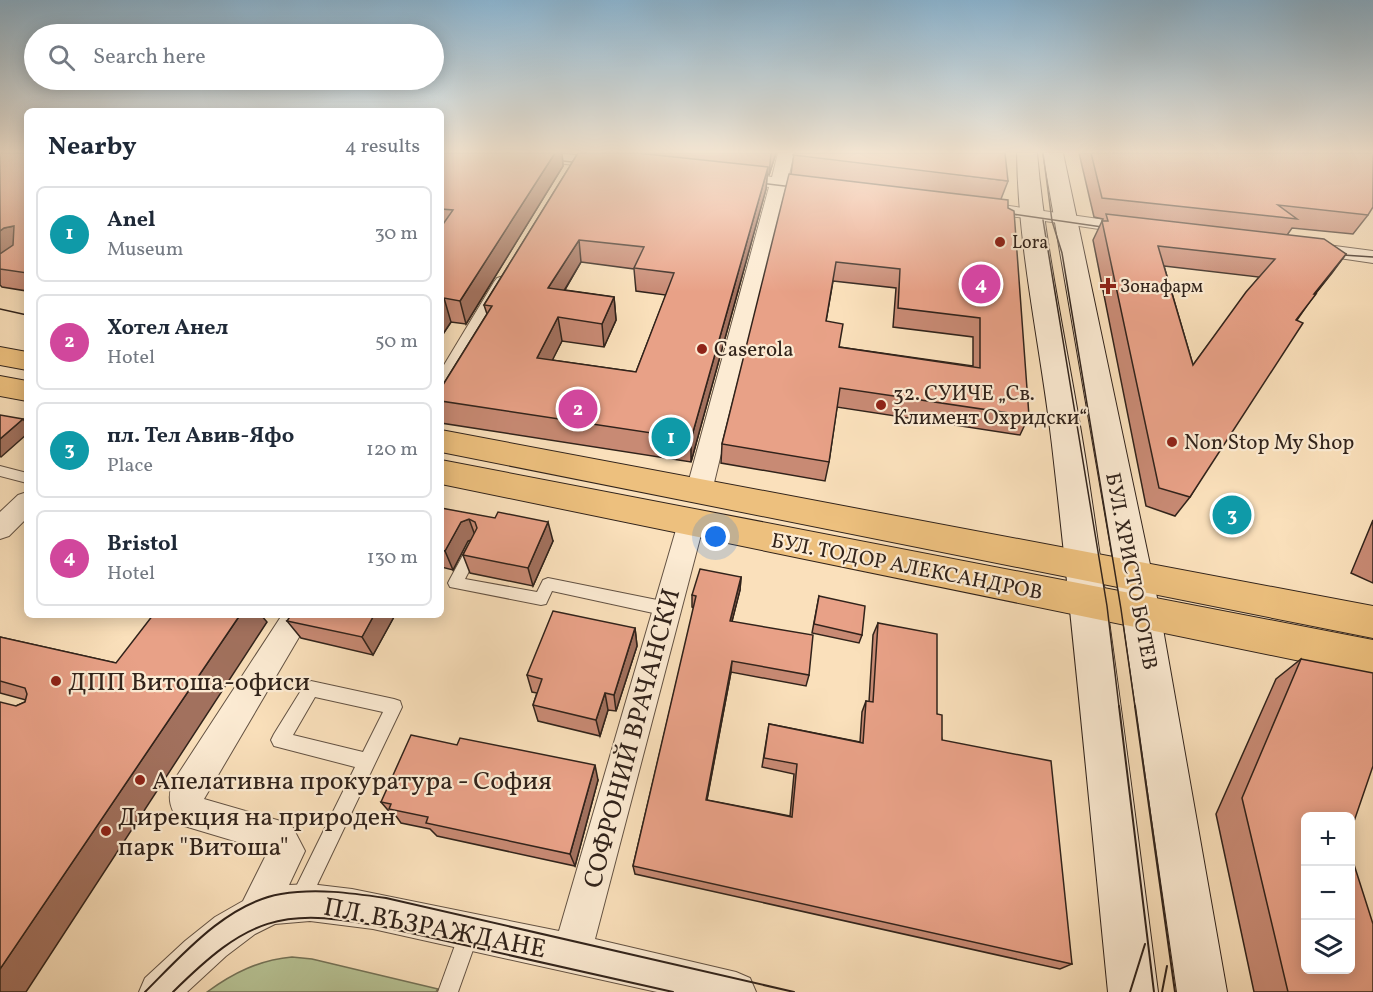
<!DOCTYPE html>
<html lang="en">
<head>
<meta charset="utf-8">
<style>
  body { margin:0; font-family:Vollkorn,serif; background:#f2f2f3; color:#1f2937 }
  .controls { position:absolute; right:18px; bottom:18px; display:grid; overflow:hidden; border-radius:9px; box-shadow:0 3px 15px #0003 }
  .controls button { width:54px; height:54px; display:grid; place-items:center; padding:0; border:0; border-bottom:2px solid #e0e1e3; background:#fff; color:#1f2937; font:30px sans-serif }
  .you { position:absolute; left:716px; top:537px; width:21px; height:21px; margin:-15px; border:4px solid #fff; border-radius:50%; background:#1a73e8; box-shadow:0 0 0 9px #1a73e833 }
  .badge { display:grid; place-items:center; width:39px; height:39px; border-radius:50%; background:#d93025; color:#fff; font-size:20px; font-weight:700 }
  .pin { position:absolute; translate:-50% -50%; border:3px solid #fff; box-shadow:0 2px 6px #0006 }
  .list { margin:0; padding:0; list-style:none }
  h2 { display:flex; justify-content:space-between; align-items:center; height:78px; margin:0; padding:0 24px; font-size:26px }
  h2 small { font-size:20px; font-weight:400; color:#747a83 }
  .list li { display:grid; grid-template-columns:39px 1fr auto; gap:18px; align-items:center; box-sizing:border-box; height:96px; margin:0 12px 12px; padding:0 12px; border:2px solid #e0e1e3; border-radius:9px }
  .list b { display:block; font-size:22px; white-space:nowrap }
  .list p { margin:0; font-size:20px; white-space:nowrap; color:#747a83 }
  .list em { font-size:20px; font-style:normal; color:#747a83 }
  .icon { flex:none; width:33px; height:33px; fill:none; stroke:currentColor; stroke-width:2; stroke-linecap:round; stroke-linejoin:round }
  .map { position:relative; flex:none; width:1373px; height:992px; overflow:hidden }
  .search { position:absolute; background:#fff; box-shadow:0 3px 15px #0003; left:24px; top:24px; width:420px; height:66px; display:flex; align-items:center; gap:15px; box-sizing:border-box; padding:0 21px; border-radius:33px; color:#747a83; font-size:22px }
  .panel { position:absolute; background:#fff; box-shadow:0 3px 15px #0003; left:24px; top:108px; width:420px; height:510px; border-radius:9px }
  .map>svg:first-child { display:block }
  .green { fill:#b7c395; stroke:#747358; stroke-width:1.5 }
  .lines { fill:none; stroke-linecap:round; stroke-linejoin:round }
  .lane-casing { stroke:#635243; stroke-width:2 }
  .street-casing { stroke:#635243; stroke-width:2 }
  .secondary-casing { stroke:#31231b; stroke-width:2 }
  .primary-casing { stroke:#31231b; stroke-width:2 }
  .lane { fill:#fcebd3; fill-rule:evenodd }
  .street { fill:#fcebd3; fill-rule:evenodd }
  .secondary { fill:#fcebd3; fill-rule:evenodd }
  .primary { fill:#edc07e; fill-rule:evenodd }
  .tram-far1 { stroke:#31231b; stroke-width:1.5 }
  .tram { stroke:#31231b; stroke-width:2 }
  .wall { fill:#c88a74; stroke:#31231b; stroke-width:1.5; fill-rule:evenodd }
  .shaded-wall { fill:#a2715e; stroke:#31231b; stroke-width:1.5 }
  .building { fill:#e8a187; stroke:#31231b; stroke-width:1.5; fill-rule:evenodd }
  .poi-dot { fill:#8f2418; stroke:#fcebd3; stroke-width:2 }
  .labels { text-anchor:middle; stroke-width:4.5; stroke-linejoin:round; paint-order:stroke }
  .far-poi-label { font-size:18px; fill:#31231b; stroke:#fcebd3; text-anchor:start }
  .poi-label { font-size:21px; fill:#31231b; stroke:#fcebd3; text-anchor:start }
  .street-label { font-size:21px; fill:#31231b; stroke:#fcebd3 }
  .near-poi-label { font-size:26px; fill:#31231b; stroke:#fcebd3; text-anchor:start }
  .near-street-label { font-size:26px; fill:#31231b; stroke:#fcebd3 }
</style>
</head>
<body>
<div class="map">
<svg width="1373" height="992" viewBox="0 0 1373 992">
  <rect width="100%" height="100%" fill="#fae0bb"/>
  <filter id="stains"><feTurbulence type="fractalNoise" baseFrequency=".00333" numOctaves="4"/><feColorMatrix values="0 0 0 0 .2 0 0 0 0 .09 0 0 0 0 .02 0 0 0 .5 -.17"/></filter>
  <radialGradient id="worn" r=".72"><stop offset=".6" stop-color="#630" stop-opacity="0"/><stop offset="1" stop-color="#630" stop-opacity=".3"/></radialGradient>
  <path class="green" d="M292 957 312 959 438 989 436 992H207C233 973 259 960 292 957Z"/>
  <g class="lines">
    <g class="lane-casing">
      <g id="lane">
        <path d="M0 466 27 473V483L0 476Z"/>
        <path d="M475 540 480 542 482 546 465 579 537 592 543 580 548 578 667 602 672 604 675 609 672 614 667 616 552 591 546 604 541 605 450 587 448 583 450 579 470 542Z"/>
        <path d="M311 681 394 699 400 701 402 707 307 906 300 909 293 906 290 899 355 767 274 746 271 740 274 734 305 684ZM315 697 383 712 363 752 293 735Z"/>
        <path d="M469 923 476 926 479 933 458 992H438L462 926Z"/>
      </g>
    </g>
    <g class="street-casing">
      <g id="street">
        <path d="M506 153C524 152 608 153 617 164L609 169 514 158Z"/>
        <path d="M778 153H794L788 179 827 184 829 188 827 192 821 193 785 189 712 491 708 498 699 501 690 498 686 491 769 187 732 182 724 177 732 172 772 177Z"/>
        <path d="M982 202 1133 224 1139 225 1142 229 1139 233 1133 234 976 211 973 207 976 203Z"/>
        <path d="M1312 243 1373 251V263L1305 253 1303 249 1305 245Z"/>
        <path d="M504 276 511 278 514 282 449 393 441 396V370L494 282 497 278Z"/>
        <path d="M27 492V518L9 536 0 539V512L18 495Z"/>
        <path d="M691 513 700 516 704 523 595 939 736 972 750 978 756 992H657L373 929 310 921 275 924 255 934 226 956 187 992H139L145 978 185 941 215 917 243 901 268 851 181 825C171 810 166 799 173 782L282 615H312L204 799 291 824 305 851 289 885 310 884 352 889 559 931 678 523 682 516Z"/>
      </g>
    </g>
    <g class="secondary-casing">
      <g id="secondary">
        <path d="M1017 153H1037C1046 257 1070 359 1086 462 1113 638 1135 815 1158 992H1108C1090 810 1073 627 1052 445 1041 348 1018 251 1017 153Z"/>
        <path d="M1043 153H1063L1160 612 1227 992H1177L1122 612Z"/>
      </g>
    </g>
    <g class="primary-casing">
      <g id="primary">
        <path d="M0 347 27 352V370L0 365Z"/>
        <path d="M0 376 27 381V401L0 396Z"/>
        <path d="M441 430 1373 606V638L441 452Z"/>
        <path d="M441 460 1373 640V676L441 484Z"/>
      </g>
    </g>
    <use href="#lane" class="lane"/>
    <use href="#street" class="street"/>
    <use href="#secondary" class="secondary"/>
    <use href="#primary" class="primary"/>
    <g class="tram-far1">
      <path d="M1043 153 1052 221 1062 253 1121 609 1135 707"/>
      <path d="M545 159 590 164"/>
      <path d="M751 182 801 188"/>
      <path d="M998 212 1116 229"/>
      <path d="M1043 220 1107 606 1119 707"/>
      <path d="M1328 254 1373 257"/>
      <path d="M0 309 27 315"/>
    </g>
    <g class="tram">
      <path d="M1119 706 1154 992"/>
      <path d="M1135 706 1175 992"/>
      <path d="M145 992C182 955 227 903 281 894 316 888 351 893 386 898L794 992"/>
      <path d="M173 992C248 918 280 906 384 927L673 992"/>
      <path d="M1130 992 1145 944"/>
      <path d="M1162 992 1167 966"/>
    </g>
  </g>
  <g class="wall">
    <path d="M0 153H27V291L2 287 0 285Z"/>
    <path d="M441 153H562L563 166 466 324 451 322 441 337Z"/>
    <path d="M578 153H776L769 175 767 174 766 189 691 462 441 423V388L487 314 484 305ZM581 262 634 269 636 291 666 295 636 372 552 360 562 341 604 347 616 320 614 297 565 290Z"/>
    <path d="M794 153 1008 181 1001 199 1029 416 1020 435 837 407 829 462 825 481 721 463 722 444 791 174ZM833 281 896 288 893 327 973 337V366L839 347 826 321Z"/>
    <path d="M1079 153H1373L1368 215 1353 234 1292 228 1287 235 1346 254 1315 294 1297 320 1190 497 1175 516 1146 506 1093 240 1103 219 1094 217ZM1164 266 1259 277 1193 365Z"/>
    <path d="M441 508 553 541 533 586 470 573 463 555 471 540 468 541 453 570 441 567Z"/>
    <path d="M1373 520V583L1351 573Z"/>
    <path d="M741 577 740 590 732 621 809 675 806 686 731 672 707 800 790 816 794 774 762 767 769 724 860 742 862 712 866 701 869 702 873 635 878 623 937 714 942 740 1072 964 1060 969 635 874 633 866 694 608 692 607V595Z"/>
    <path d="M819 596 862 635 859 643 812 633Z"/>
    <path d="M395 615 373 655 301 638 287 621Z"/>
    <path d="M267 622 16 706 25 702 26 700 0 693V637L116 663Z"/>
    <path d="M635 628 637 646 616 711 608 710 600 736 538 721 533 705 537 693 532 692 527 675Z"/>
    <path d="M1301 659 1305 816 1373 992H1254L1216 814 1276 679Z"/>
    <path d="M598 780 575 866 437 836 430 829 401 823 396 816H393L381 802Z"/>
  </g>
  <g class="shaded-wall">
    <path d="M555 153H562L563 166 466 324 460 301Z"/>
    <path d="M771 153H776L769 175Z"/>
    <path d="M768 167 766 189 691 462V439Z"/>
    <path d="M14 226 27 244 0 260V231L4 228Z"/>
    <path d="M579 240 581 262 552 311 548 288Z"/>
    <path d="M1346 254 1332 273 1300 313 1314 294Z"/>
    <path d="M614 297 616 320 604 347 602 324Z"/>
    <path d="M444 298 451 322 441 337V303Z"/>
    <path d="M558 317 562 341 542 381 537 358Z"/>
    <path d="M23 419 27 424V434L1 457 0 456V439Z"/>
    <path d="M469 519 476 538 468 541 453 570 445 551 461 522Z"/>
    <path d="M548 522 553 541 533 586 528 568Z"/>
    <path d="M741 577 740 590 729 633 730 621Z"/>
    <path d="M240 615H261L267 622 26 992H0V969Z"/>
    <path d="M374 615H395L373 655 362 637Z"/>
    <path d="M635 628 637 646 616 711 614 695Z"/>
    <path d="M732 661 731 672 705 809 706 800Z"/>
    <path d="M605 693 608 710 600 736 596 720Z"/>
    <path d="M595 765 598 780 575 866 570 854Z"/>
  </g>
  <g class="building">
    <path d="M0 153H27V273L0 269V254L13 245 14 226 4 228 0 231Z"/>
    <path d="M441 153H555L460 301 444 298 441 303V227L453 210 441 209Z"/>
    <path d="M578 153H637L768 167 691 439 441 401V388L492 306 484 305ZM579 240 644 247 634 268 674 273 636 372 537 358 558 317 602 324 614 297 548 288Z"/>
    <path d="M794 153H1005L1008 181 793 155Z"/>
    <path d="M1091 153H1373V207L1368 215 1278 205 1297 219 1102 198Z"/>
    <path d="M789 174 1008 200V208L1014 211 1029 416 840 388 829 462 722 444ZM836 262 900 269 898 308 980 318V368L839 347 843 324 826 321Z"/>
    <path d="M1106 214 1324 239 1346 254 1314 294H1316L1296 320 1303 323 1190 497 1159 488 1102 221H1108ZM1158 246 1275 259 1246 292 1193 365Z"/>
    <path d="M0 415 23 419 0 439Z"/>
    <path d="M441 508 495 518 498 512 548 522 528 568 463 555 477 528 475 522 469 519 461 522 445 551 441 550Z"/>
    <path d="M700 569 741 577 730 621 813 635 809 675 732 661 706 800 792 817 797 764 764 758 769 724 863 743 866 701 873 702 878 623 937 634V714L942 715V740L1051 761 1072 964 633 866 696 596 692 595Z"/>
    <path d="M819 596 865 606 862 635 814 624Z"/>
    <path d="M553 611 635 628 614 695 605 693 596 720 533 705 542 679 527 675Z"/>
    <path d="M153 615H240L0 969V702L16 706 25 702 27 694 25 688 0 681V637L116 663Z"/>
    <path d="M291 615H374L362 637 287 621Z"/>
    <path d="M1301 659 1373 673V766L1350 833V816H1305V969H1350V852L1373 924V992H1288L1242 798Z"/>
    <path d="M411 735 457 745 460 738 595 765 570 854 426 823 428 817 389 809 391 804 381 802Z"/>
  </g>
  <linearGradient id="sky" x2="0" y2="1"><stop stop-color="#8bb7d5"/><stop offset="0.52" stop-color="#fdf1e0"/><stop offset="1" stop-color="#fdf1e0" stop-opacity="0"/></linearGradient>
  <rect width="1373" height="292" fill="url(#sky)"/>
  <g class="poi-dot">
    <circle cx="1000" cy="242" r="6"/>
    <path d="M1105 277h6v6h6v6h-6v6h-6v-6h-6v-6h6z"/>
    <circle cx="702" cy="349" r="6"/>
    <circle cx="881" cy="405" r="6"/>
    <circle cx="1172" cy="442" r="6"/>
    <circle cx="56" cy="681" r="6"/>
    <circle cx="140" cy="780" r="6"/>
    <circle cx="106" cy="831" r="6"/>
  </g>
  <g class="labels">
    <g class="far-poi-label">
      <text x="1012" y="248">Lora</text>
      <text x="1120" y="292">Зонафарм</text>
    </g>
    <g class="poi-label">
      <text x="714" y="356">Caserola</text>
      <text x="893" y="400">32. СУИЧЕ „Св.<tspan x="893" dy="24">Климент Охридски“</tspan></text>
      <text x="1184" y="449">Non Stop My Shop</text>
    </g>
    <g class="street-label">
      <text transform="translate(907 566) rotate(11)" y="7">БУЛ. ТОДОР АЛЕКСАНДРОВ</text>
      <text transform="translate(1132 571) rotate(79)" y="7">БУЛ. ХРИСТО БОТЕВ</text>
    </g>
    <g class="near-poi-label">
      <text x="68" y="690">ДПП Витоша-офиси</text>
      <text x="152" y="789">Апелативна прокуратура - София</text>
      <text x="118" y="825">Дирекция на природен<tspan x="118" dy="30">парк "Витоша"</tspan></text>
    </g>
    <g class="near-street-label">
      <text transform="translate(631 738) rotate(-75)" y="9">СОФРОНИЙ ВРАЧАНСКИ</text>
      <text transform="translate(435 927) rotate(11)" y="9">ПЛ. ВЪЗРАЖДАНЕ</text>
    </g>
  </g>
  <rect width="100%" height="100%" filter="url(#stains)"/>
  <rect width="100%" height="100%" fill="url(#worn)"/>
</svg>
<div class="controls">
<button>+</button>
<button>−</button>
<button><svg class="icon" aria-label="layers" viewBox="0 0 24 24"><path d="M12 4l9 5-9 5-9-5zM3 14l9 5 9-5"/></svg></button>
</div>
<div class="you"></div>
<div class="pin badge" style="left:671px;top:437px;background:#0f9aa8">1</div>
<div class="pin badge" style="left:578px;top:409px;background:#d1479c">2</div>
<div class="pin badge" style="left:1232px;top:515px;background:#0f9aa8">3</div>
<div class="pin badge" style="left:981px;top:284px;background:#d1479c">4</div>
<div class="search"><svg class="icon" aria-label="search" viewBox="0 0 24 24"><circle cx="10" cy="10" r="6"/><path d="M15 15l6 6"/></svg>Search here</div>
<section class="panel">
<h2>Nearby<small>4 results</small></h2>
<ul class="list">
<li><span class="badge" style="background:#0f9aa8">1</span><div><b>Anel</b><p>Museum</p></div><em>30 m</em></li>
<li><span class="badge" style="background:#d1479c">2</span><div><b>Хотел Анел</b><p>Hotel</p></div><em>50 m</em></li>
<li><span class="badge" style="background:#0f9aa8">3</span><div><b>пл. Тел Авив-Яфо</b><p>Place</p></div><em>120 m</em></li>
<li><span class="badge" style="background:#d1479c">4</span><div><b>Bristol</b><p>Hotel</p></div><em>130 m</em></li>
</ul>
</section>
</div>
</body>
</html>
